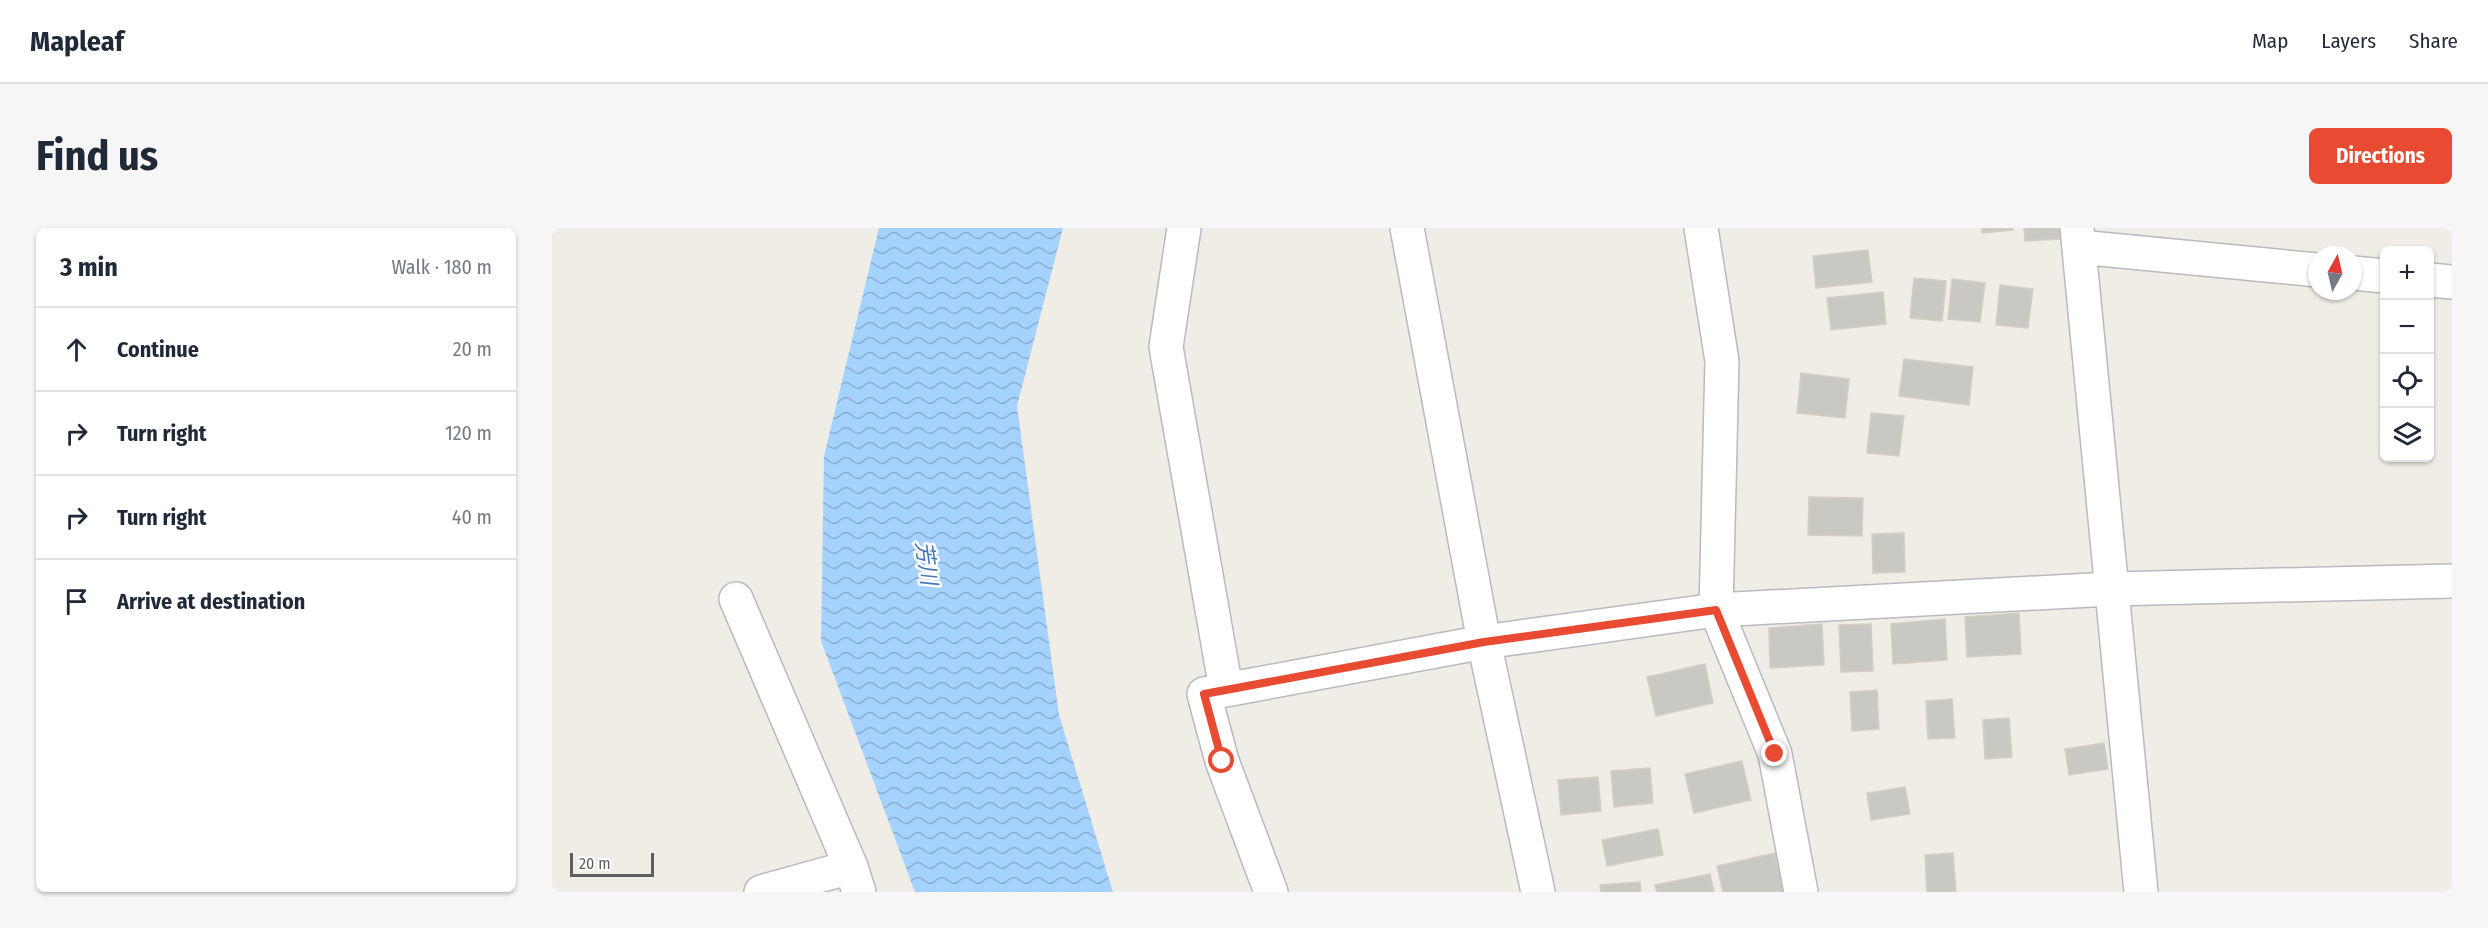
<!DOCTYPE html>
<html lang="en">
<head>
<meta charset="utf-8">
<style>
  body { margin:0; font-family:"Fira Sans Condensed","Noto Sans JP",sans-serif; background:#f6f6f7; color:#1f2937 }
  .controls { position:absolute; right:18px; top:18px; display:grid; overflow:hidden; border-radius:9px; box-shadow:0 2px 4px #0004 }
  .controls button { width:54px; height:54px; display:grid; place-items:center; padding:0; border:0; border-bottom:2px solid #e0e1e3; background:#fff; color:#1f2937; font:30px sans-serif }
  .compass { position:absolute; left:1756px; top:18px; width:54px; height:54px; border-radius:50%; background:#fff; box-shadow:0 2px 4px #0004; rotate:8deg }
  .scale { position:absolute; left:18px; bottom:15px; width:84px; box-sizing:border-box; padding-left:6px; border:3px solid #5c6065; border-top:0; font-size:16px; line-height:21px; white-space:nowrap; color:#5c6065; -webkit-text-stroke:4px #fff; paint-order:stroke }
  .stop { position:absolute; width:18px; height:18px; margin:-14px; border:4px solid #e84a32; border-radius:50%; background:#fff }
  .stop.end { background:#e84a32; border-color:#fff; box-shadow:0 2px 6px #0008 }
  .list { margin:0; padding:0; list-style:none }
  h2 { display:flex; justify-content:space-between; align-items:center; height:78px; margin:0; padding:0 24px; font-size:26px }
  h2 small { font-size:20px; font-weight:400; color:#747a83 }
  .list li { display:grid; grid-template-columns:39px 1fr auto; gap:18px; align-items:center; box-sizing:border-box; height:84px; padding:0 24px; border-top:2px solid #e0e1e3 }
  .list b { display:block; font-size:22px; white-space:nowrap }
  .list em { font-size:20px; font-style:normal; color:#747a83 }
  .icon { flex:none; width:33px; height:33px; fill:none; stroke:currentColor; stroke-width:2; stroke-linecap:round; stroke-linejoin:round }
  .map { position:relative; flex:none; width:1900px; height:664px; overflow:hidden; border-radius:9px }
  header { display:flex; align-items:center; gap:36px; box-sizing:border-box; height:84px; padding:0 30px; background:#fff; border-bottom:2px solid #e0e1e3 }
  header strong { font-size:28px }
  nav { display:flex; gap:33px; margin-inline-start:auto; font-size:21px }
  .intro { display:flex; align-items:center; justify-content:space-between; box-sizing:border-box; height:144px; padding:0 36px }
  h1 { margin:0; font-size:42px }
  .button { padding:15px 27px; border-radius:9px; background:#e84a32; color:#fff; font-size:21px; font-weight:700 }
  main { display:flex; gap:36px; padding:0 36px }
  aside { flex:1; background:#fff; border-radius:9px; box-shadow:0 2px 4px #0004 }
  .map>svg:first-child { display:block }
  .water { fill:url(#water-waves) }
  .building { fill:#cac8c2; stroke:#d4cfc3; stroke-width:1.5 }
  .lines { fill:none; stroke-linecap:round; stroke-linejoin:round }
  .minor-casing { stroke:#b7babe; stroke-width:36 }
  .minor { stroke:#fff; stroke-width:33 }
  .route { stroke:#e84a32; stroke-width:8 }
  .labels { text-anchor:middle; stroke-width:5; stroke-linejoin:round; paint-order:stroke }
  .water-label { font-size:22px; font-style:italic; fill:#4477ba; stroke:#fff }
</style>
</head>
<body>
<header>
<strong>Mapleaf</strong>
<nav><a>Map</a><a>Layers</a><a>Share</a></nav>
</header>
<div class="intro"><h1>Find us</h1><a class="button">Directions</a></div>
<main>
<aside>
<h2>3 min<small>Walk · 180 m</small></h2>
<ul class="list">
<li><svg class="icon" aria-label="ahead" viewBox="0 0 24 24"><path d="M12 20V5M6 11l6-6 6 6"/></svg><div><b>Continue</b></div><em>20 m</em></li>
<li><svg class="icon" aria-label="right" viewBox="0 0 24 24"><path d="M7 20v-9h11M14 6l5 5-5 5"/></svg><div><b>Turn right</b></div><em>120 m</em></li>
<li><svg class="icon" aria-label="right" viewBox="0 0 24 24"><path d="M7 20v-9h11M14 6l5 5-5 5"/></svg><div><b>Turn right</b></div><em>40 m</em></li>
<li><svg class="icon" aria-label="arrive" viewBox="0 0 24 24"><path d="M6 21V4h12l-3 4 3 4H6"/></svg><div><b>Arrive at destination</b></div></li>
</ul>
</aside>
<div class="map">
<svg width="1900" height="664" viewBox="0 0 1900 664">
  <defs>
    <pattern id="water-waves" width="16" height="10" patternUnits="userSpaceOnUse" patternTransform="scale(1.5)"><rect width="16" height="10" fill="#a5d2fe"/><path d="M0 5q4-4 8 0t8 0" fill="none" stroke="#8aaed1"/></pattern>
  </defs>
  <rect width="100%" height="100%" fill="#efede5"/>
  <path class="water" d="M327 0H511L465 178 507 487 561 664H363L269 413 272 228Z"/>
  <g class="building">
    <path d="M1430 0H1461V2L1430 5Z"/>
    <path d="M1472 0H1509L1510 11 1473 13Z"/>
    <path d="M1316 22 1320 54 1264 60 1261 28Z"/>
    <path d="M1362 50 1394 53 1390 93 1358 90Z"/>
    <path d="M1400 51 1433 55 1428 94 1396 91Z"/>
    <path d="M1448 57 1481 61 1476 100 1444 97Z"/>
    <path d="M1331 64 1334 96 1279 102 1275 70Z"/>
    <path d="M1352 131 1421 139 1417 177 1347 168Z"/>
    <path d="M1249 145 1297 151 1293 190 1245 185Z"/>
    <path d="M1319 185 1352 188 1347 228 1315 225Z"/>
    <path d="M1257 269 1311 270 1310 308 1256 307Z"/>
    <path d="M1352 305 1353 344 1321 345 1320 306Z"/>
    <path d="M1467 385 1469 426 1415 429 1413 389Z"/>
    <path d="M1393 391 1395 432 1341 436 1339 396Z"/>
    <path d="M1270 396 1272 437 1218 440 1217 400Z"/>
    <path d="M1319 396 1321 443 1289 444 1287 397Z"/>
    <path d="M1153 436 1161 475 1104 488 1095 449Z"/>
    <path d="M1325 462 1327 501 1300 503 1298 464Z"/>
    <path d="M1400 471 1403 510 1376 511 1374 473Z"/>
    <path d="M1457 490 1460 529 1433 531 1431 492Z"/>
    <path d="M1552 515 1556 541 1517 547 1513 521Z"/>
    <path d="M1190 533 1199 572 1142 585 1133 546Z"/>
    <path d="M1098 540 1101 575 1062 579 1059 543Z"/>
    <path d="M1046 549 1049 583 1009 587 1006 552Z"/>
    <path d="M1353 559 1358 586 1319 592 1315 565Z"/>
    <path d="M1106 601 1111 627 1055 638 1050 612Z"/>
    <path d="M1223 625 1232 664H1171L1165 638Z"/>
    <path d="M1401 625 1404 664H1375L1373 627Z"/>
    <path d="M1158 646 1162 664H1105L1103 657Z"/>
    <path d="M1088 654 1089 664H1049L1048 657Z"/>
  </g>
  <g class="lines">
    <g class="minor-casing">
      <g id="minor">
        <path d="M632 0 614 119 674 461"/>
        <path d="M855 0 932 414 986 664"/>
        <path d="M1149 0 1170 133 1164 382 1223 526 1249 664"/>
        <path d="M1525 0 1589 664"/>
        <path d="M1527 19 1765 42"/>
        <path d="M1801 45 1832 48"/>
        <path d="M1878 52 1900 54"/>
        <path d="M184 371 299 639 307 664"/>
        <path d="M209 664 299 639"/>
        <path d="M719 664 670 533 652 466 932 414 1164 382 1558 361 1900 353"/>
      </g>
    </g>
    <use href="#minor" class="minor"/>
  </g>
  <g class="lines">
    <path class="route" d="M670 533 652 466 932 414 1164 382 1223 526"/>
  </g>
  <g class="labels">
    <g class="water-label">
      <text transform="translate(375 335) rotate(82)" y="8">芳川</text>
    </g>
  </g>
</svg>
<div class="controls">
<button>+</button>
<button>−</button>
<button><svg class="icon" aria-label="locate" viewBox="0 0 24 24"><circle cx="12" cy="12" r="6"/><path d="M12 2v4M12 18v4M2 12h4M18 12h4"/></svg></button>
<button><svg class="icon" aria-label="layers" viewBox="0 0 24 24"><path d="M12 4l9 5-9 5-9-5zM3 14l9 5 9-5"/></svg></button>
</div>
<svg class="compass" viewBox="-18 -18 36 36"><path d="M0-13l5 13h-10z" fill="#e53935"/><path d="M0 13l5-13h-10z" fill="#747a83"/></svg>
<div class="scale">20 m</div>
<div class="stop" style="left:670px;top:533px"></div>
<div class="stop end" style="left:1223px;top:526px"></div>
</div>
</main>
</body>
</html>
